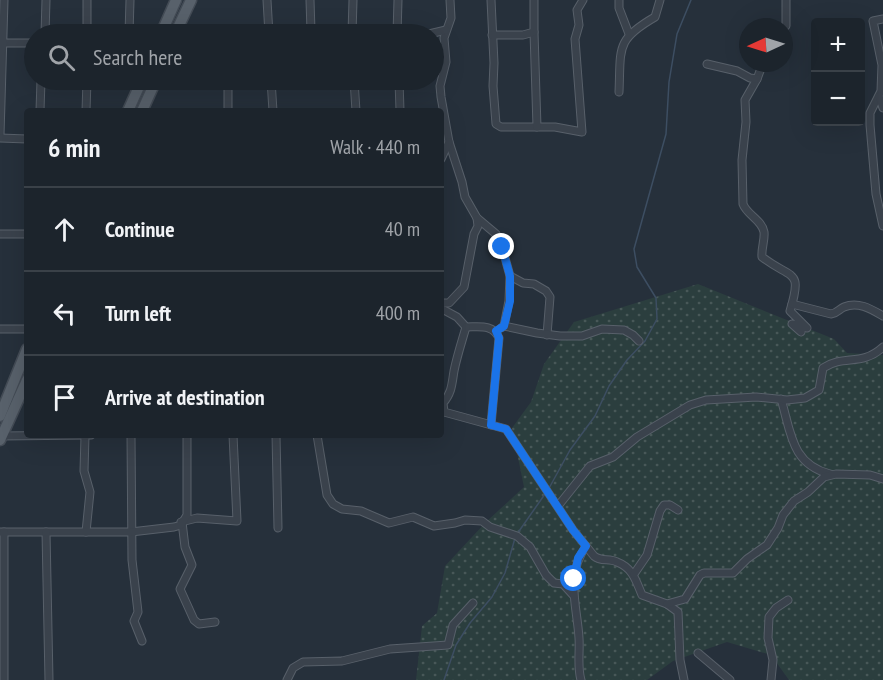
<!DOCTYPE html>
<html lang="en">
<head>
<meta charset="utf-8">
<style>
  body { margin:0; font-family:"PT Sans Narrow",sans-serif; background:#293038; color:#f1f3f6 }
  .controls { position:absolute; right:18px; top:18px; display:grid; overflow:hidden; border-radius:6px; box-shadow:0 6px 24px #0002 }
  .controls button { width:54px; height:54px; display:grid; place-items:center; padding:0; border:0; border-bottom:2px solid #3a4148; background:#1c242c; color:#f1f3f6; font:30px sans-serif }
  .compass { position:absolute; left:739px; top:18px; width:54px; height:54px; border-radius:50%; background:#1c242c; box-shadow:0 6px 24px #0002; rotate:266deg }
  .stop { position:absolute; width:18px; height:18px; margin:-14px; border:4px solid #1a73e8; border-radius:50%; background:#fff }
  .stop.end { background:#1a73e8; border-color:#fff; box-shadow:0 2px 6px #0008 }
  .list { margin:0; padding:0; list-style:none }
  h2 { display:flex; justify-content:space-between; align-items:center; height:78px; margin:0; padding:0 24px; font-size:26px }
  h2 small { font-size:20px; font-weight:400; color:#a0a4a9 }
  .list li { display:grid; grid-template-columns:39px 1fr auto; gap:18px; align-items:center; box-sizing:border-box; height:84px; padding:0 24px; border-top:2px solid #3a4148 }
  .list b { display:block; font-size:22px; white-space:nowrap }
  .list em { font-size:20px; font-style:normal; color:#a0a4a9 }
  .icon { flex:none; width:33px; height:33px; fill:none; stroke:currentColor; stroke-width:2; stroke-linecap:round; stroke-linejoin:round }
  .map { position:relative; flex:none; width:883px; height:680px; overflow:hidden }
  .search { position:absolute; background:#1c242c; box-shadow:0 6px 24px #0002; left:24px; top:24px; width:420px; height:66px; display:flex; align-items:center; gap:15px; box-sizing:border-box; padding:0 21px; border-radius:33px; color:#a0a4a9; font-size:22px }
  .panel { position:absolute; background:#1c242c; box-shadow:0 6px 24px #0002; left:24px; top:108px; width:420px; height:330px; border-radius:6px }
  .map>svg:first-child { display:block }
  .grass { fill:url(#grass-dots) }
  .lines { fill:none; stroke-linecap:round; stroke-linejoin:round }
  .stream { stroke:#3d4e62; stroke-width:1.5 }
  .street-casing { stroke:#58606a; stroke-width:9 }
  .primary-casing { stroke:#434b55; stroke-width:13 }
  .street { stroke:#3a424c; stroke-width:7 }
  .primary { stroke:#58616b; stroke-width:10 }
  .route { stroke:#1a73e8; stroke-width:8 }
</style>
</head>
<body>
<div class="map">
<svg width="883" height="680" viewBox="0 0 883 680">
  <defs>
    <pattern id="grass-dots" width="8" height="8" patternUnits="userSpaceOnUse" patternTransform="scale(1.5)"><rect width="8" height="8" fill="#2b3e3e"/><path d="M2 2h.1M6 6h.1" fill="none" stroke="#485858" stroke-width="1.8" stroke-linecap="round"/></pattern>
  </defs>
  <rect width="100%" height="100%" fill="#26303b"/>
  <path class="grass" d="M698 284 834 339 847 353 883 355V680H789L771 655 727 642 673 661 647 680H416L422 626 437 613 445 566 486 522 524 487 512 428 531 402 544 364 574 322Z"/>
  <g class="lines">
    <g class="stream">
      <path d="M548 490 570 450 595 416 609 386 627 360 645 341 657 319 656 298 637 267 634 249 666 134 669 82 677 34 691 0"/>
      <path d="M517 534 545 494"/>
      <path d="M444 680 456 645 470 623 492 597 505 573 515 538"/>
    </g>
    <g class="street-casing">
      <g id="street">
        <path d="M267 0 269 34"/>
        <path d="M310 0 311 31"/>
        <path d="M450 0 451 18 444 38 446 62 440 86 441 97 449 142 462 182 465 197 477 218 496 234 502 247 510 276 509 301 504 326"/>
        <path d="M491 0 494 63 493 86 496 124 501 127H555L582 132 575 39 579 25 577 10 583 0"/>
        <path d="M619 0V8L629 34"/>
        <path d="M883 19 873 21 882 65 881 91 870 113V125L876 194 883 226"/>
        <path d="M784 27 786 26V0"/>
        <path d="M534 32 537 127"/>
        <path d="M45 34 46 0"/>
        <path d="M87 34V0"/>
        <path d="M129 34 130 0"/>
        <path d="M205 34 227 32 261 34"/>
        <path d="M275 34C294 33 323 25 339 34"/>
        <path d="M352 34 353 0"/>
        <path d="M380 34H421"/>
        <path d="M397 34 398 0"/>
        <path d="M429 34 446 30"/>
        <path d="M492 35H523L534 32V0"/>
        <path d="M1 43H34"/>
        <path d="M763 63 757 79 745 100 746 122 742 160 743 204C747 215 762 220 764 232 765 240 761 249 762 257 792 280 803 268 790 311L807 328 792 324 801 332"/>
        <path d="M707 64 737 71 750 78 757 79"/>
        <path d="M228 80V111"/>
        <path d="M271 80 273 111"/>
        <path d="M354 80 356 111"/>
        <path d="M399 80 400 111"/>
        <path d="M619 92C621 48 615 40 655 17L660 0"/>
        <path d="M879 96 883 108"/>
        <path d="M40 111 41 80"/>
        <path d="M86 111 87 80"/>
        <path d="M0 135 4 0"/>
        <path d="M0 138 27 139"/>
        <path d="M441 159 449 142"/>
        <path d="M0 234H27"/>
        <path d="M510 276 523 283 534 284 546 291 550 297 547 335"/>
        <path d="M442 303H449L464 287 474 234 478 226 477 218"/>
        <path d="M792 304 831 314C838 313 839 309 844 307 858 301 871 309 883 316"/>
        <path d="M444 310 457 317 466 327C480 327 493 324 499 338L491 425"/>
        <path d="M466 327C462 341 457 356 454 371 452 383 452 393 443 403L444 412 506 429 573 530 594 556C601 562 609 558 617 562 633 568 636 581 642 595L667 604 678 612 680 660 684 680"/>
        <path d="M501 328 504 326 537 333 560 336H582L602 329 624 330 633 335 639 341"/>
        <path d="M0 329H27"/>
        <path d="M781 399C791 432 791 464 830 474"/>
        <path d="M131 435 132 560 138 612 134 621 142 641"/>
        <path d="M276 435 278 528"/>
        <path d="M317 435 327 495 333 504 342 509 361 511 389 523 413 517 434 526 455 523 465 520 482 521 490 527 517 536 530 547 546 575 554 583 563 584 573 595"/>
        <path d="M0 436 91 435"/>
        <path d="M85 436 84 471 90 492 86 532"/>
        <path d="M558 506 590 466 613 457 637 437 690 405 706 400 756 397 787 400 805 398 819 390 823 368C845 354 861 367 883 347"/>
        <path d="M181 522 197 518 237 521 233 435"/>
        <path d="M182 522 185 547 192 565 180 589 194 620 199 624 215 622"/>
        <path d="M0 532H131L174 527 181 525 187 515V435"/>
        <path d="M46 532 49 680"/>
        <path d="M634 574 647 555 660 511 664 505H670L678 510"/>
        <path d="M667 604 685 599 700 575 704 573H733L747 559 767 545 778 528 783 515 794 501 808 492 824 477 836 474 870 475 883 479"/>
        <path d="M698 653 730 680"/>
        <path d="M4 680V532"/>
        <path d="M287 680 293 668 303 662 342 661 390 649 448 645 453 625 473 603"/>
        <path d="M581 680C577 666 580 652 579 638 577 605 565 576 586 546"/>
        <path d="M771 680 773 660 768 638 769 617 776 608 788 600"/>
      </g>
    </g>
    <g class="primary-casing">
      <g id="primary">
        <path d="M161 34 176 0"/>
        <path d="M175 34 191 0"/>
        <path d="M128 111 142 80"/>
        <path d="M142 111 156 80"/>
        <path d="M0 416 27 349"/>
        <path d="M0 440 27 380"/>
      </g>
    </g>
    <use href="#street" class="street"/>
    <use href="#primary" class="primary"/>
  </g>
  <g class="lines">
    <path class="route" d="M502 247 510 276V301L504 326 496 331 499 338 491 425 506 429 573 530 586 546 578 558 574 579"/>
  </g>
</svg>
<div class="controls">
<button>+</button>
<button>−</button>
</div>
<svg class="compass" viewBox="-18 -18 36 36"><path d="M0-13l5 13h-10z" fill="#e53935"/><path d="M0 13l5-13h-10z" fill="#a0a4a9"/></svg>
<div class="stop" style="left:574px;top:579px"></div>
<div class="stop end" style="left:502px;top:247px"></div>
<div class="search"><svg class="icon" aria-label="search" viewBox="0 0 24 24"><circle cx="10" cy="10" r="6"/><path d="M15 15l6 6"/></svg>Search here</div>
<section class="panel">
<h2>6 min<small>Walk · 440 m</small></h2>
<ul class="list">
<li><svg class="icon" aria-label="ahead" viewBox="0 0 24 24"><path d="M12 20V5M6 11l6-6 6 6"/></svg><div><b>Continue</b></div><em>40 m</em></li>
<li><svg class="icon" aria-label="left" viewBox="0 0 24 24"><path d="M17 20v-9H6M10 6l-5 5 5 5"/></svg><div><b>Turn left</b></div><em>400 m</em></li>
<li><svg class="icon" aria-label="arrive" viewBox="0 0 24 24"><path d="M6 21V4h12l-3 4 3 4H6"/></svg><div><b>Arrive at destination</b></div></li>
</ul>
</section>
</div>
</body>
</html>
